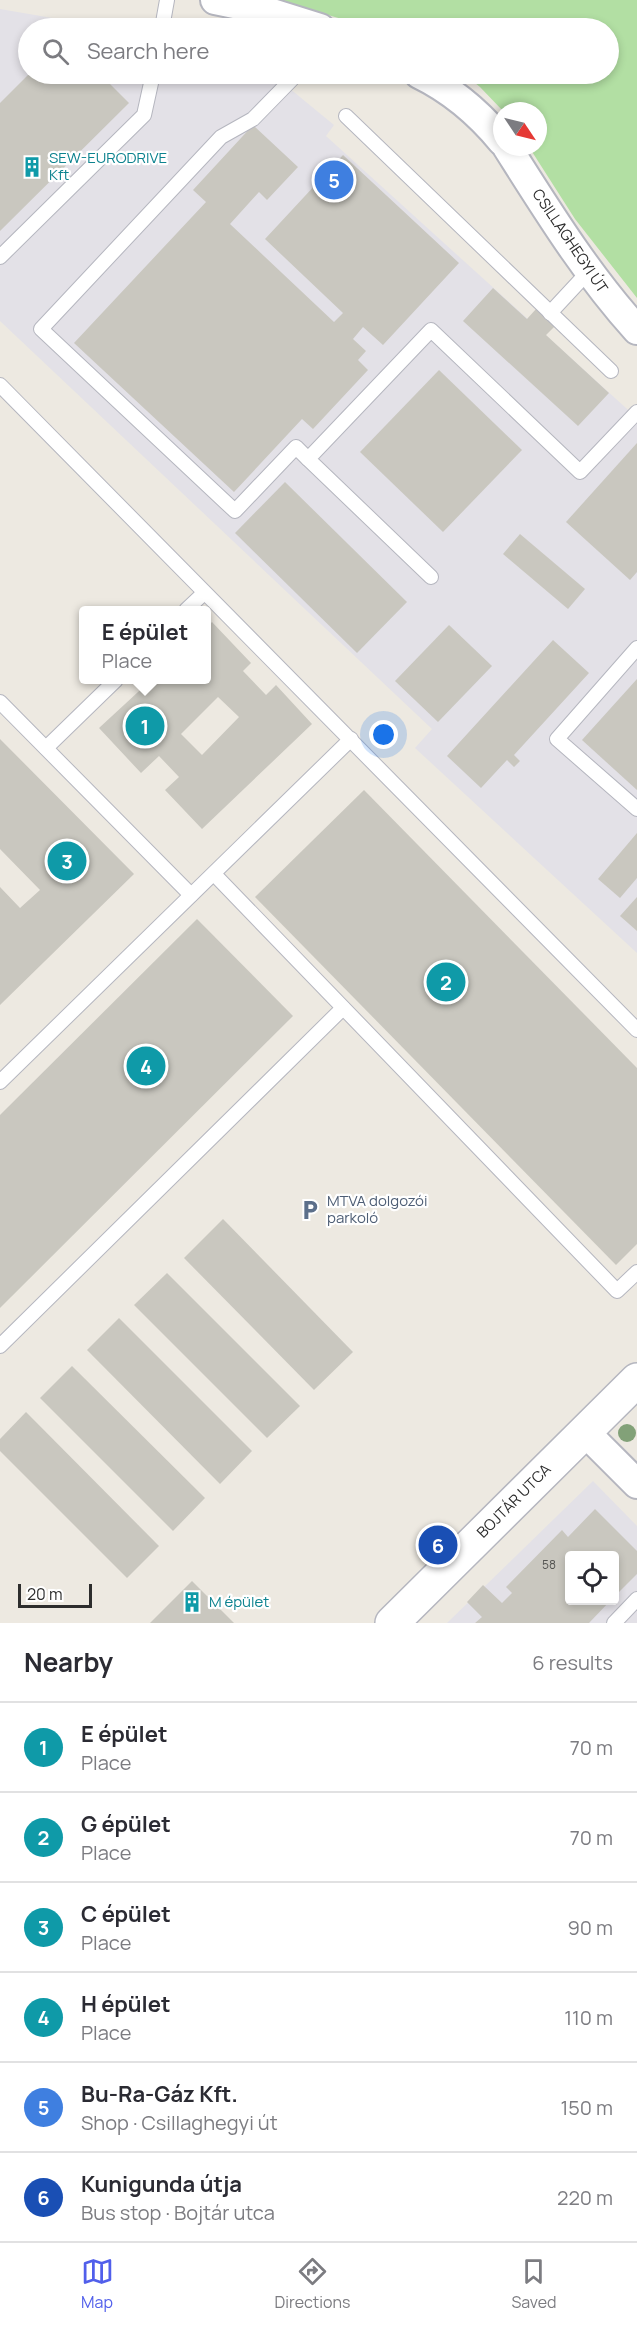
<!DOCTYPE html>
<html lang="en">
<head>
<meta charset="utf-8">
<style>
  body { margin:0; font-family:Manrope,sans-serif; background:#f2f2f3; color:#2b2b33 }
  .controls { position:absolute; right:18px; bottom:18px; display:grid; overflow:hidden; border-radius:6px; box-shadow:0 3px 9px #0003 }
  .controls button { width:54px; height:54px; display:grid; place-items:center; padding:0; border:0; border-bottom:2px solid #e1e1e2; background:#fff; color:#2b2b33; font:30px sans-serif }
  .compass { position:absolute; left:493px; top:102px; width:54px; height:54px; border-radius:50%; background:#fff; box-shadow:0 3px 9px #0003; rotate:125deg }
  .scale { position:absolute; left:18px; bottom:15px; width:74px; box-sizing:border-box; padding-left:6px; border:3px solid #2d2d2d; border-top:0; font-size:16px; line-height:21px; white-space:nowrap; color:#2d2d2d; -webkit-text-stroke:4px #fff; paint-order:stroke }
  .you { position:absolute; left:384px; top:735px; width:21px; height:21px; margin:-15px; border:4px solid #fff; border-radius:50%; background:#1a73e8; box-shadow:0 0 0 9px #1a73e833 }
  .badge { display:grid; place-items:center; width:39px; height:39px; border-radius:50%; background:#515feb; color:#fff; font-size:20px; font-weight:700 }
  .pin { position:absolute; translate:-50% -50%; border:3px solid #fff; box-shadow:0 2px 6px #0006 }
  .popup { position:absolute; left:79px; top:606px; width:132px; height:78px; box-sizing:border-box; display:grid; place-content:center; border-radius:6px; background:#fff; filter:drop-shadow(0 2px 4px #0005); font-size:20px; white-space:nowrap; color:#7c7c81 }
  .popup b { font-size:22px; color:#2b2b33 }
  .popup::after { content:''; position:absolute; left:50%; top:100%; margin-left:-12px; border:12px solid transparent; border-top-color:#fff }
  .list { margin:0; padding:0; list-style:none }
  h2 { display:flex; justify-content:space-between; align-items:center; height:78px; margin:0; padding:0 24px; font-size:26px }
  h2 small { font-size:20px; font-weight:400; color:#7c7c81 }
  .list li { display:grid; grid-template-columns:39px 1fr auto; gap:18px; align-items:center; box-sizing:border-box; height:90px; padding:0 24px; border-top:2px solid #e1e1e2 }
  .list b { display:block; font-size:22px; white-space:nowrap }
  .list p { margin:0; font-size:20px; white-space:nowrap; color:#7c7c81 }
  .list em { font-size:20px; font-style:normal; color:#7c7c81 }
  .icon { flex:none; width:33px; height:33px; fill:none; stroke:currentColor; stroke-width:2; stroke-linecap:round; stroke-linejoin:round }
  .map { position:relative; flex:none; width:637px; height:1623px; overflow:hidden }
  .search { position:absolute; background:#fff; box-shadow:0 3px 9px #0003; left:18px; right:18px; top:18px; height:66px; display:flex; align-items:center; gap:15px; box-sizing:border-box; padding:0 21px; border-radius:33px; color:#7c7c81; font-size:22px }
  .sheet { height:618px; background:#fff }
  nav { display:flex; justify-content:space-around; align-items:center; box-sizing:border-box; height:84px; border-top:2px solid #e1e1e2; background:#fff; font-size:16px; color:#7c7c81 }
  nav a { display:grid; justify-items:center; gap:3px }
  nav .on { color:#515feb }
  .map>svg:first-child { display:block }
  .industrial { fill:#e3e1e7; fill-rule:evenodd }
  .green { fill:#b2dfa3 }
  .building { fill:#c9c7bf; fill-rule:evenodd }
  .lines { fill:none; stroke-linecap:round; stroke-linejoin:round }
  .service-casing { stroke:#b5b6bf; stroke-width:16 }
  .minor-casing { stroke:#b5b6bf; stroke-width:32 }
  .tertiary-casing { stroke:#b5b6bf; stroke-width:36 }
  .service { stroke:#fff; stroke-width:14 }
  .minor { stroke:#fff; stroke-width:28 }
  .tertiary { stroke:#fff; stroke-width:33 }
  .tree { fill:#82a178 }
  .labels { text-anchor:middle; stroke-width:4.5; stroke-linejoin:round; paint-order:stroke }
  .number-label { font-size:12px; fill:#545452 }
  .culture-label { font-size:15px; fill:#0d838f; stroke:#fff; text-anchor:start }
  .street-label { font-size:15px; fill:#2d2d2d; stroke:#fff }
  .service-label { font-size:15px; fill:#4e5e75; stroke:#fff; text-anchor:start }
</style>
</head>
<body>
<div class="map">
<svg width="637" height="1623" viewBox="0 0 637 1623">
  <rect width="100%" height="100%" fill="#ede9e1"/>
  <g class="industrial">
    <path d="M0 9 110 28H28V74H272L334 125 326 136 637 418V953L415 748 432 729 0 321Z"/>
    <path d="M593 1481 637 1526V1623H447ZM570 1556H614V1600H570Z"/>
  </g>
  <path class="green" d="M276 0H637V298L575 219 529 147H538V111H503L480 87 464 74H608V28H373Z"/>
  <g class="building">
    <path d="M29 74H70L80 84 91 74H100L129 103 0 231V103Z"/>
    <path d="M253 125 298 167 267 200 259 192 230 224 334 322 343 313 265 239 343 155 459 263 383 345 363 327 353 339 366 351 358 360 368 370 313 429 302 419 234 492 74 343 206 202 193 190Z"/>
    <path d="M493 288 527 319 536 309 555 326 546 335 609 393 578 426 463 321Z"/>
    <path d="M439 370 522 450 443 532 360 452Z"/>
    <path d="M637 443V572L630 580 566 522Z"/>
    <path d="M285 482 407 602 357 653 235 533Z"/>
    <path d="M520 534 585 589 568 609 503 554Z"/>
    <path d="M212 622 251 663 243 671 266 695 276 685 312 724 202 829 165 790 179 777 159 756 141 773 99 728 151 680H207V627ZM218 697 239 717 202 755 181 734Z"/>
    <path d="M449 625 492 666 438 722 395 681Z"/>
    <path d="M553 640 589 673 514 755 520 761 514 767 507 760 481 788 447 756Z"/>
    <path d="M637 679V790L582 740Z"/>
    <path d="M0 739 134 874 0 1005V887L20 908 40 890 0 849Z"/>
    <path d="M364 790 637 1068V1244L616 1265 255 897Z"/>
    <path d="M637 833V878L620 898 598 879Z"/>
    <path d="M637 897V931L620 916Z"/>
    <path d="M197 919 293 1016 0 1308V1115Z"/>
    <path d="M223 1219 353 1352 314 1390 184 1258Z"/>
    <path d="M167 1273 300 1406 267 1438 134 1305Z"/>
    <path d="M119 1318 252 1451 220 1484 87 1350Z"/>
    <path d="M72 1366 205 1498 173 1531 40 1398Z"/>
    <path d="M26 1412 159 1546 127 1578 0 1451V1439Z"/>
    <path d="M595 1509 637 1551V1574L614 1597V1556H570V1600H611L589 1623H475L482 1617 467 1602 483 1585 502 1603 512 1593 506 1587 562 1530 568 1537Z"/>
    <path d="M192 1581 234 1623H150Z"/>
  </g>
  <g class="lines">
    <g class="service-casing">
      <g id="service">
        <path d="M162 28 167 0"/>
        <path d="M297 74 253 119 221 137 41 329 235 511 296 447 308 459"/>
        <path d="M346 116 611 371"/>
        <path d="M0 257 144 115 153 74"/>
        <path d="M550 313 589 271"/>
        <path d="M0 385 637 1030"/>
        <path d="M431 577 308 459 431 330 580 472 637 412"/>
        <path d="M186 610 204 593"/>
        <path d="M637 648 557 739 637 809"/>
        <path d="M0 702 191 895"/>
        <path d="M46 748 116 680"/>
        <path d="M214 874 617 1291 637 1272"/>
        <path d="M0 1082 351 739"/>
        <path d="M0 1346 343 1008"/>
        <path d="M614 1623 637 1599"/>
      </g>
    </g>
    <g class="minor-casing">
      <g id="minor">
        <path d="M215 0 259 9 320 28"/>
        <path d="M419 74C452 90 478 112 502 141"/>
        <path d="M507 147C547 210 587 275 637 330"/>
        <path d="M585 1432 637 1484"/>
      </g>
    </g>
    <g class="tertiary-casing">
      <path id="tertiary" d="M392 1623 637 1380"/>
    </g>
    <use href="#service" class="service"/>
    <use href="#minor" class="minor"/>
    <use href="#tertiary" class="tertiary"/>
  </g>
  <circle class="tree" cx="627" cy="1433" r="9"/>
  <defs>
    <g id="building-bare" transform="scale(1.62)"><path d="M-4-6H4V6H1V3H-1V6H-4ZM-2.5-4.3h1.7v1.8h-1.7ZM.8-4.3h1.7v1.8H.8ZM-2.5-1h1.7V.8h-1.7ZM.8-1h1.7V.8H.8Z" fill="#0f9aa8" stroke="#fff" stroke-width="2.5" paint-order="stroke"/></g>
    <g id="parking-bare" transform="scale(1.62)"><path d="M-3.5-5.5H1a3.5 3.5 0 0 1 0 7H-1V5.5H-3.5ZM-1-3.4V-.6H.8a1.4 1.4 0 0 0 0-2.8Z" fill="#5c6f8a" stroke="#fff" stroke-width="2.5" paint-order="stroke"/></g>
  </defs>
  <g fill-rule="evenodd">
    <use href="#building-bare" x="32" y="167"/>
    <use href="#parking-bare" x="310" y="1210"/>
    <use href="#building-bare" x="192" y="1602"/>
  </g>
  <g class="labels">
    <g class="number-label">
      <text x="549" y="1569">58</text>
    </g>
    <g class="culture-label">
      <text x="49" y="163">SEW-EURODRIVE<tspan x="49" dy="17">Kft</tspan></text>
      <text x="209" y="1607">M épület</text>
    </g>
    <g class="street-label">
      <text transform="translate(570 241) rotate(56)" y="5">CSILLAGHEGYI ÚT</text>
      <text transform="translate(514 1501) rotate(-45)" y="5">BOJTÁR UTCA</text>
    </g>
    <g class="service-label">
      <text x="327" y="1206">MTVA dolgozói<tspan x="327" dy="17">parkoló</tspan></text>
    </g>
  </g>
</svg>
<div class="controls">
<button><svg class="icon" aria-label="locate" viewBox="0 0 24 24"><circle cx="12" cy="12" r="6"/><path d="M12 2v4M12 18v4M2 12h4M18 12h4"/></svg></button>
</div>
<svg class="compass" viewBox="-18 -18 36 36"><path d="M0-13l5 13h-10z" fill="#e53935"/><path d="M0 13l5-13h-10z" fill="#7c7c81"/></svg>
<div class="scale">20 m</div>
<div class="you"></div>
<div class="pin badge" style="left:145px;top:726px;background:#0f9aa8">1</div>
<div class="popup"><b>E épület</b>Place</div>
<div class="pin badge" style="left:446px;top:982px;background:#0f9aa8">2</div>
<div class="pin badge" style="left:67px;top:861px;background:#0f9aa8">3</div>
<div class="pin badge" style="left:146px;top:1066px;background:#0f9aa8">4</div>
<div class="pin badge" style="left:334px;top:180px;background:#3f7fe0">5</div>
<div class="pin badge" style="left:438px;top:1545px;background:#1a4fb4">6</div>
<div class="search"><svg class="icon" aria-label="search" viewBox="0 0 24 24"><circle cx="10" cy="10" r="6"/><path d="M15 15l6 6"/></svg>Search here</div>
</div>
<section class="sheet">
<h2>Nearby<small>6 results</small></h2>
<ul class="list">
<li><span class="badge" style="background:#0f9aa8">1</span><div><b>E épület</b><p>Place</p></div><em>70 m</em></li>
<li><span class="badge" style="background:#0f9aa8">2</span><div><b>G épület</b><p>Place</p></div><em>70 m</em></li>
<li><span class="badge" style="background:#0f9aa8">3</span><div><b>C épület</b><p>Place</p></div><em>90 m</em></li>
<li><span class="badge" style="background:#0f9aa8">4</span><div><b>H épület</b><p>Place</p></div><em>110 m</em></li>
<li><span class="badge" style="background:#3f7fe0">5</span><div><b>Bu-Ra-Gáz Kft.</b><p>Shop · Csillaghegyi út</p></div><em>150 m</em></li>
<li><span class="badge" style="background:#1a4fb4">6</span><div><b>Kunigunda útja</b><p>Bus stop · Bojtár utca</p></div><em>220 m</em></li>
</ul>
</section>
<nav>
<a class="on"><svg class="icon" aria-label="map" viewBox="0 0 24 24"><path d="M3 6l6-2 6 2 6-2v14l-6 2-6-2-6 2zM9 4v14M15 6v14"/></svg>Map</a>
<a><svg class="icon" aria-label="directions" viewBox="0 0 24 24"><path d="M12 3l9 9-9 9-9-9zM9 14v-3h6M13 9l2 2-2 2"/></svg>Directions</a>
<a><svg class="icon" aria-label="saved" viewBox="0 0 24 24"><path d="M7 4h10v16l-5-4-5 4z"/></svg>Saved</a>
</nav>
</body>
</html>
